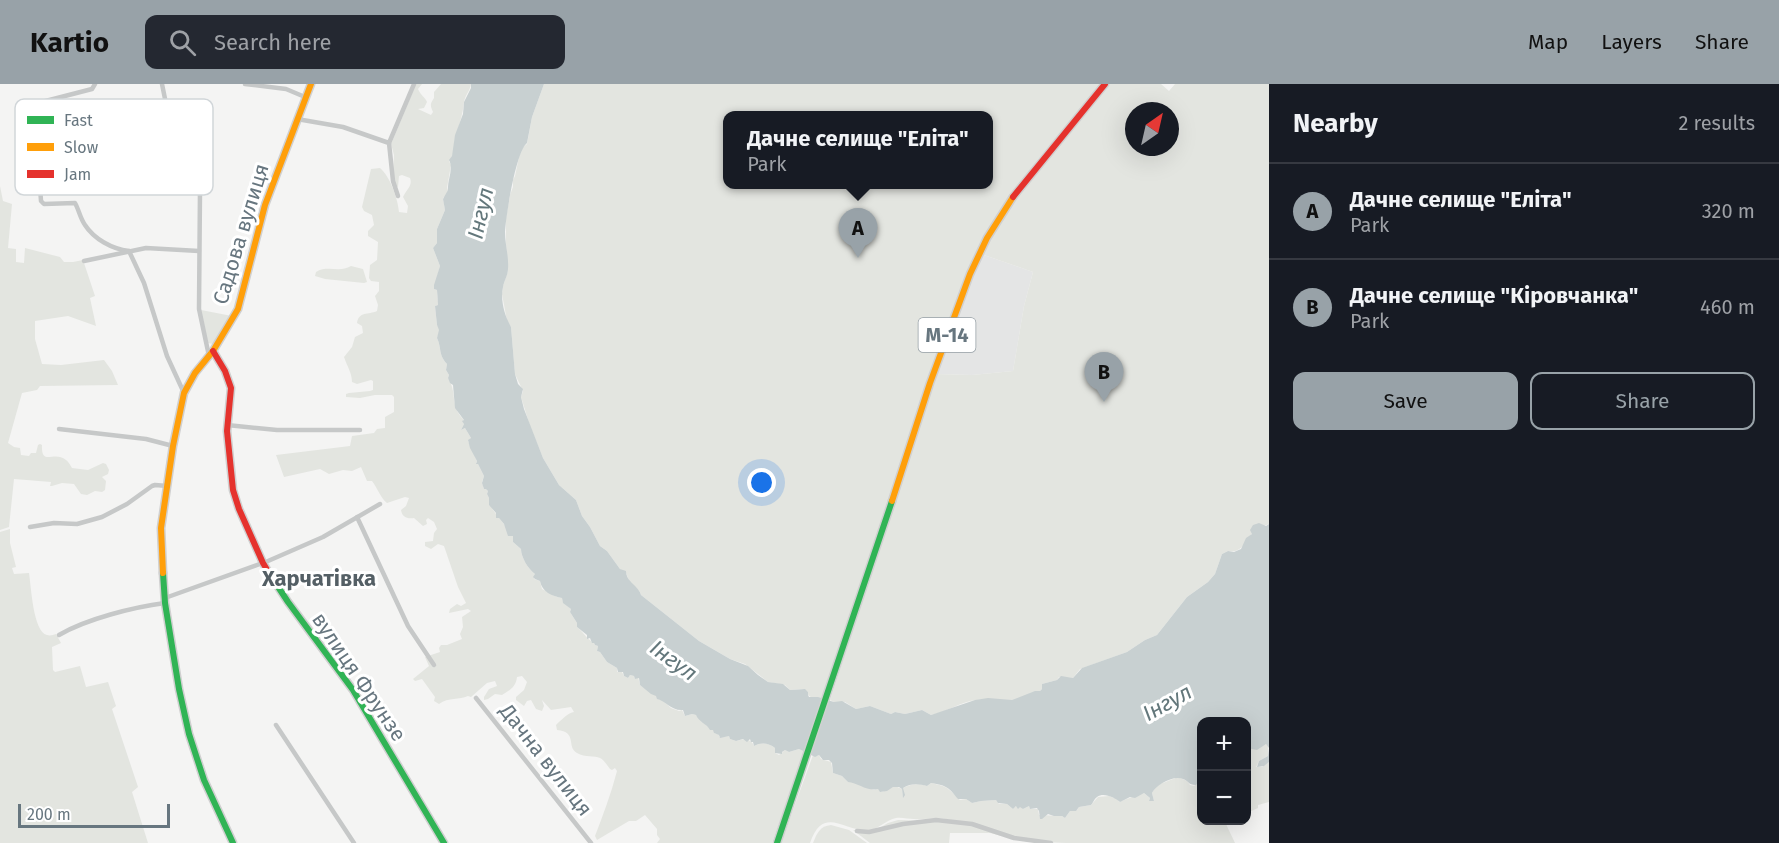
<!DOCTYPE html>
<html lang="en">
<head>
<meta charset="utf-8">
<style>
  body { margin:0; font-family:"Fira Sans",sans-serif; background:#242831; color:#f1f3f6 }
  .controls { position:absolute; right:18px; bottom:18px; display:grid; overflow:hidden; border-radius:12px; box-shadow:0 6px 24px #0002 }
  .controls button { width:54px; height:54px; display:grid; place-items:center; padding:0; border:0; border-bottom:2px solid #363941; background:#171b24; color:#f1f3f6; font:30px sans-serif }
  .compass { position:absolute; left:1125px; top:18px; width:54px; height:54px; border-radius:50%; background:#171b24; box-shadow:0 6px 24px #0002; rotate:34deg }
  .scale { position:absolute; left:18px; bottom:15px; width:152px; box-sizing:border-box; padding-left:6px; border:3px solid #67767f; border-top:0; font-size:16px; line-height:21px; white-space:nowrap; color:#67767f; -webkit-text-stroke:4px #fff; paint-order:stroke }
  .you { position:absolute; left:762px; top:399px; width:21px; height:21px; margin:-15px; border:4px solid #fff; border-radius:50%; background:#1a73e8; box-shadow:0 0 0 9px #1a73e833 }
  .badge { display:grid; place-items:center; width:39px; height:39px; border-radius:50%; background:#98a2a8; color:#111; font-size:20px; font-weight:700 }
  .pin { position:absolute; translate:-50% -50px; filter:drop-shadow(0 2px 3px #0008) }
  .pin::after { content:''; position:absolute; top:32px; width:21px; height:18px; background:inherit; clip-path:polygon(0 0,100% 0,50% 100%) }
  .popup { position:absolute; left:723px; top:27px; width:270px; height:78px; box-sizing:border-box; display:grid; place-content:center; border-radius:12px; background:#171b24; filter:drop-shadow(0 2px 4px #0005); font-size:20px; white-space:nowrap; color:#9ea1a6 }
  .popup b { font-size:22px; color:#f1f3f6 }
  .popup::after { content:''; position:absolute; left:50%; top:100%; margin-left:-12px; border:12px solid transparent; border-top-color:#171b24 }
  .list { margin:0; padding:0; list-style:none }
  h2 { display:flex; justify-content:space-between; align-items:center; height:78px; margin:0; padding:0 24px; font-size:26px }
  h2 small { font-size:20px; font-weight:400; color:#9ea1a6 }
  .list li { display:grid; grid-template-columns:39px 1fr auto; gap:18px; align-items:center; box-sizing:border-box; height:96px; padding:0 24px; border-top:2px solid #363941 }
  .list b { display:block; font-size:22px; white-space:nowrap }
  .list p { margin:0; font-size:20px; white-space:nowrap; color:#9ea1a6 }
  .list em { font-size:20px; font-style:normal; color:#9ea1a6 }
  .actions { display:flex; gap:12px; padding:18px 24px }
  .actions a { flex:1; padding:14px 0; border:2px solid #98a2a8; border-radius:12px; text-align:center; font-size:21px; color:#98a2a8 }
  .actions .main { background:#98a2a8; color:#111 }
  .icon { flex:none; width:33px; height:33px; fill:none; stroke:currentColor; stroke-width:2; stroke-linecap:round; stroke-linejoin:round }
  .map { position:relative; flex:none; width:1269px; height:759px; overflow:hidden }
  header { display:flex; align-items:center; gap:36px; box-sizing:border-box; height:84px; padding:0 30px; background:#98a2a8; color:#111 }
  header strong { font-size:28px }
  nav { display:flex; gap:33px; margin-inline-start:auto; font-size:21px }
  .search { width:420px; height:54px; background:#242831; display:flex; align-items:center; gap:15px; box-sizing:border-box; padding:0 21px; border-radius:12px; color:#9ea1a6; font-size:22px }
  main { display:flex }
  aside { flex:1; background:#171b24 }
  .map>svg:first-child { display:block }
  .built { fill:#e4e5e5 }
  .green { fill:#e3e5e0; fill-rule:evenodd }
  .water { fill:#c8d0d1 }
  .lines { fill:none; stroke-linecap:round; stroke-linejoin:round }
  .fast-casing { stroke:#d0d0d0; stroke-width:9 }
  .slow-casing { stroke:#d0d0d0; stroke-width:9 }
  .jam-casing { stroke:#d0d0d0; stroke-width:9 }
  .street { stroke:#c6c8c8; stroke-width:4.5 }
  .fast { stroke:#30b455; stroke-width:6 }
  .slow { stroke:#ff9f0a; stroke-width:6 }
  .jam { stroke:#e5322d; stroke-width:6 }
  .labels { text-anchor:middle; stroke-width:6; stroke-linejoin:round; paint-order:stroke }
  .shield { fill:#fff; stroke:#959fa5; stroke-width:1.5 }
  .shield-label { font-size:20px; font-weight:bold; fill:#67767f }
  .street-label { font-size:21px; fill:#67767f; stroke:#fff }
  .water-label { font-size:22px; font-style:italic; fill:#63777b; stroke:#fff }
  .neighbourhood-label { font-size:22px; font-weight:bold; fill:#545f65; stroke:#fff }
  .key { fill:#fff; stroke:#d1d6d9; stroke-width:1.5 }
  .key-label { font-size:16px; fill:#67767f }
</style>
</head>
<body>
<header>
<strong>Kartio</strong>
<div class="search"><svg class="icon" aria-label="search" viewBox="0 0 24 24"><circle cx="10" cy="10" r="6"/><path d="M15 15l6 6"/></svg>Search here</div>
<nav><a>Map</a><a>Layers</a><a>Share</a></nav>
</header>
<main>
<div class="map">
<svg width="1269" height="759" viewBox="0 0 1269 759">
  <rect width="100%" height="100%" fill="#f4f4f3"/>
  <path class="built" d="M981 170 1033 188 1024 222 1013 287 972 291 936 290Z"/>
  <g class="green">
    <path d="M416 0H422L418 5C421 12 425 13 427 18L424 24 418 25 431 31 433 28C430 21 430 20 434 14V8L441 0H471C470 7 465 11 464 18 463 29 460 39 456 50 453 59 456 69 449 77L451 81 447 104 448 106 446 112 443 114 445 126 437 145V159L433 164 440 182 434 205 437 206C437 212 438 216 438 221L435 222 437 241 440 246 437 254C442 265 438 270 447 280L446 286 449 291 448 294C458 310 449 321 464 336L463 337 464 340 461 346 465 344 471 354 468 357 477 377 476 379 478 380 484 392 482 398 484 405 486 404 488 407 487 410 489 414V421L491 422 493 426 513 452V458L521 465C521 473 528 485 535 490L534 495 540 497 542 505 557 513 562 514 563 518 571 525 570 528 577 539V543C583 548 589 557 594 559L595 561 598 562 597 567 600 568 607 578 617 584V588H622L624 592 628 594 630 591 634 592 635 595 638 593 640 601 657 612 659 616 661 615 671 624 679 627 682 626 685 632 692 630 696 631 711 646H714V649L720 651 719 653 729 652 730 655 736 657C744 654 752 655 754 662 761 658 769 659 775 664V669L779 671 785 666 789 668 799 665 805 668 772 759H657L660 755 657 751V745L645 731 636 737H629L597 756 595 752C603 731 611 710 617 687L615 684 612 686 610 685C607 681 604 676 600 674 595 671 585 674 577 669 566 663 578 648 557 646L556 641C560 637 569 628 574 628L571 623 551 626 542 616 544 622 542 627 536 625 531 616 527 617 524 622 516 616V613L524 606 527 598 522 592 517 593C516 603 510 606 502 611L495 610 488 615 484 616V613L489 605 497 602 495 597 487 599 471 613 468 612C459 616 449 613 439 620L434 617 435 613 422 595 415 597 413 595 429 582 425 573 440 568 439 564 441 561H447L462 555 460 550 463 543 462 533 471 527 468 525 449 529 450 525 457 520 461 522 466 519 458 503 444 462 438 460 431 465 425 462V458L433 457 434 449 437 445 434 438 428 434 426 436 427 440 423 442 414 434C407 435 402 433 401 426L406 422 409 414 405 413 387 419C380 413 378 405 372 397H367L361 383 352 387 343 386 329 390 320 385 284 393 276 371 350 362 352 352 374 349 377 345 385 344V333L394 328V313L392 311H375L360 314 346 313V310L349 309 370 307 373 306V297L371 296 357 300 352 298C352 289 347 282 344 273L352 263 355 253 363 249 362 242 357 239C359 227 368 231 377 227L378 221 375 212 379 207V198L371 197 369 194 370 181 377 176 378 158 368 152V147L374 141 372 131 364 127 362 123 371 85 380 84C390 92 398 115 399 128L407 129 408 122 403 113C406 106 413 102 410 94L402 91 399 92 398 103 393 100 394 71 391 60Z"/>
    <path d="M544 0H1101L1038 75 968 188 947 242 873 470 823 614H812L808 611V608L802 605 790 606 785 601 768 598 745 580 730 575 699 557 641 511 640 508 630 499 626 489 620 485 607 467 600 462 590 443 582 432 576 416 559 401 543 374 530 342 521 313 523 307 515 290 511 243 507 237 502 210 503 202 508 187 506 160V134L510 111 513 103V96L515 92 519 73 523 63 527 60 532 33ZM728 32H988V100H748L746 104 741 103V100H728Z"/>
    <path d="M1108 0H1161L1169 7 1175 0H1269V440C1264 442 1259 443 1255 447 1245 454 1244 470 1228 467L1222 470 1215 490 1208 498 1187 513 1157 551 1145 556 1127 568 1080 585 1073 594 1059 593 1057 596 1042 600V605L1040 607C1030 608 1023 614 1013 616 1002 618 989 614 976 616 960 618 947 628 931 631L922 626 905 630 895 628 891 630 870 622 856 625 845 618H834L830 616 936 290 972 291 1013 287 1024 222 1033 188 981 170 1015 114ZM1134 27H1170V63H1134Z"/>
    <path d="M0 102 3 117 12 120 8 164 16 165V178L24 179 25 164 60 173 64 178H73L83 176 95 212 90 214 96 242 68 232 35 237V255L42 280 61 281 104 276 112 287 118 301 40 302 37 306 22 309 8 359 14 363 20 364 21 371 29 372 31 369H36L38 361 40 360 42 361C41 383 54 366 66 376 69 378 70 381 72 384L88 386 103 379 106 380 109 386 108 390 102 393 106 397 105 406 102 408 95 407 87 411 81 410 74 400 62 399 52 402H50L51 398 14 395 9 443 0 446Z"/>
    <path d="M351 182 363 185 367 198 364 199 325 195 315 192 316 188C327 181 340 189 351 182Z"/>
    <path d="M201 226 232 232 213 260 208 259Z"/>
    <path d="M10 445V459L16 483 12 484 14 490 29 489C31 501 33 548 47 551 50 552 53 551 56 550L61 559 52 563 53 586 55 588 80 582 86 603 108 598 116 622 112 625 138 703 132 708 148 759H0V448Z"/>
    <path d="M1265 660 1268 661V672L1259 677 1256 683H1262L1269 678V718L1258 721V724L1247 729V675L1249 671 1247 670V663L1254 665Z"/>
    <path d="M813 671 817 672 819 671 821 675 831 678 833 689 842 692 848 698H853L874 706 878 705 882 708 895 702 902 705 903 713V704C910 700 919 699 927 702L931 699C950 703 947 704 960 716L966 715 972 719 981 717 996 716 999 720H1007L1013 725 1016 722 1022 723 1023 725 1029 722 1030 725H1038L1039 731C1047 731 1054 732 1062 732L1065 734 1070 727 1077 726 1079 723 1091 721 1098 713 1109 712 1118 715 1119 718C1128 715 1135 711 1144 709L1150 714 1149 717H1154L1152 709 1155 702 1178 693 1187 697 1190 701 1194 702 1199 697 1198 689 1201 684 1202 736 1228 737 1225 738 1235 759C1179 759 1122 759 1066 759 1048 758 1029 757 1012 753 990 747 968 739 946 735 935 733 925 736 914 735 908 735 902 733 896 734 886 736 880 744 871 746 845 750 824 719 810 759H781Z"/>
    <path d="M898 736C923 737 949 737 975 742 984 744 993 749 1002 752L990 749H950L949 759H870L853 746 874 747 888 739Z"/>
    <path d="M831 741 849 746 867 759H813C817 749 820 742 831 741Z"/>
  </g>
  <path class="water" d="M471 0H544L532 33 527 59C516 67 506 131 505 148 505 160 509 173 508 185 508 191 504 197 503 203 500 217 505 232 511 243L515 290 518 300 523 305 521 313 524 325 543 374 559 401 576 416 582 432 590 443 600 462 607 467 620 485 626 487C626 498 639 502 641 511L699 557 730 575 748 582 758 591 768 598 783 600 790 606 805 605 808 608V611L809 613H818L834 618 842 617 856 625 870 622 891 630 895 628 905 630 922 626 931 631 975 616 988 614 1012 616 1035 607H1040L1042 605V600L1057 596 1061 592 1073 594 1082 584 1127 568 1145 556 1157 551 1187 513 1208 498 1215 490 1222 470 1228 467 1234 468 1241 465 1246 454 1252 450 1250 446 1253 441 1259 439 1266 442 1269 440V678L1264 682 1257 683 1259 677 1268 672 1269 664 1266 660 1257 666 1247 664 1246 638H1202L1201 684 1199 686V697L1196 701C1188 701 1189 697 1183 695 1173 691 1156 701 1152 709L1154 717H1149L1150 714 1144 709 1135 714 1130 713 1120 718C1115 714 1104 708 1097 713 1094 715 1093 719 1091 721L1079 723 1076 727H1070L1065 734 1062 732H1054L1048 730 1042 735H1040L1039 727 1037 724 1030 725 1029 722 1023 725 1020 723 1018 725 1016 722 1013 725 1007 720 998 719 996 716 981 717 972 719 966 715H958C948 703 948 702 931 699L927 702C919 700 911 699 903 704L905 711 903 714 902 705 899 703H893L887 707 880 708 878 705C868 708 858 699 848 698L842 692 833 689 832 679 829 676H823L819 671 815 673 799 665 789 668 785 666 782 668V670L775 669V664C769 659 761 658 754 662L753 658H751L750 655 747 658 743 655 736 657 730 655 729 652 720 654 719 651 714 649 713 646H710C707 640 699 638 696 631L692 630 685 632 683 626C671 627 666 617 657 615L656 612 651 610 640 601 639 594 635 595 634 592 630 591 628 594 624 592 623 588H618L617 584 607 578 600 568 597 567 598 562 595 561 594 559H592L590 554 587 555V551L577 543V539L570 528 571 525 563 519 562 514C552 512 542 508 540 497L535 495 533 493 535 490C528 485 521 473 521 465L513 458V452H508L504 440 499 434H496V429L489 421V414L487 410 488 407 486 405H484L482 399 484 392 478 380H476L477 377 470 364 468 356 471 354 465 344 461 346 464 340 462 337 464 336 455 324 453 301 450 299 448 294 449 291 446 286 447 280C438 270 442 265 437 254L439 246 437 241 435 222 438 221 437 206 434 205V201L440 182 433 164 437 159V145L445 126 443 115 448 106C447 97 454 85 449 76L452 72 455 51 463 30 464 18 471 4Z"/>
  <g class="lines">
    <g class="fast-casing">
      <g id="fast">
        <path d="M163 489 165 519 179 605 189 650 204 696 233 759"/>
        <path d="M269 489 288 518 353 606 444 759"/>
        <path d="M777 759 892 417"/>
      </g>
    </g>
    <g class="slow-casing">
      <g id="slow">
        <path d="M892 417 930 299 970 190 987 154 1013 113"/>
        <path d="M163 489 161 444 173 362 184 309 195 289 213 267 238 225 265 121 311 0"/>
      </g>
    </g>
    <g class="jam-casing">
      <g id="jam">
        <path d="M1013 113 1105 0"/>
        <path d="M213 267 225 287 231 304 227 347 233 406 239 425 263 479 269 489"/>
      </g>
    </g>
    <g class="street">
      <path d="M95 0 92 5 34 20 37 37 46 58 40 103 41 117 44 120 75 119C79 126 80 134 85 141 94 155 112 165 129 167"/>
      <path d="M162 0 176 69C183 83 196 90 200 106L199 225 209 272"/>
      <path d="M245 0 286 5 305 13"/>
      <path d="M297 35 343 43 389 59 393 97 398 112"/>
      <path d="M389 59 414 0"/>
      <path d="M92 91C100 92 108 95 116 96 135 97 171 95 188 86"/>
      <path d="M129 167 144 199 167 272 184 309"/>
      <path d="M84 177 146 164 199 167"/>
      <path d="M227 341 277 346H360"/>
      <path d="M59 345 146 355 173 362"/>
      <path d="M357 433 408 542 434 581"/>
      <path d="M30 443 54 439 77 440 102 433 127 420 152 402 155 401 168 402"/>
      <path d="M165 514 268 477 323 453 380 420"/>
      <path d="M59 551C86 535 134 523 165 519"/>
      <path d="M476 614 591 759"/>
      <path d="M276 641 354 759"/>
      <path d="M857 747 869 748 903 740 936 736 972 740 1014 754 1051 759"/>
    </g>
    <use href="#fast" class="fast"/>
    <use href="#slow" class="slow"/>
    <use href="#jam" class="jam"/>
  </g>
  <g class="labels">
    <rect class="shield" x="918.5" y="234" width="57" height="34" rx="4.5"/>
    <g class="shield-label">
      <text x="947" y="258">М-14</text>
    </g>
    <g class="street-label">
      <text transform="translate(241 150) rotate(-73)" y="7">Садова вулиця</text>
      <text transform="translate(359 593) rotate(56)" y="7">вулиця Фрунзе</text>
      <text transform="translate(546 676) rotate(52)" y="7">Дачна вулиця</text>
    </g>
    <g class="water-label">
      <text transform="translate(480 129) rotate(-77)" y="8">Інгул</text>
      <text transform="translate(674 576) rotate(36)" y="8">Інгул</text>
      <text transform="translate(1167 618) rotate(-29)" y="8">Інгул</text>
    </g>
    <g class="neighbourhood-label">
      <text x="319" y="502">Харчатівка</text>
    </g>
  </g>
  <rect x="15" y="15" width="198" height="96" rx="9" class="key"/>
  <rect x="27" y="32" width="27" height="8" fill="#30b455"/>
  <rect x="27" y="59" width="27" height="8" fill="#ff9f0a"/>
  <rect x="27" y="86" width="27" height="8" fill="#e5322d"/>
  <g class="key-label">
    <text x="64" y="42">Fast</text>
    <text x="64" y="69">Slow</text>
    <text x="64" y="96">Jam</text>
  </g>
</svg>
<div class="controls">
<button>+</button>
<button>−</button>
</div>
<svg class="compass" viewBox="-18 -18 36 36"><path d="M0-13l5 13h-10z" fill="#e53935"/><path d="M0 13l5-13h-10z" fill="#9ea1a6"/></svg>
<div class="scale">200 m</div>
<div class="you"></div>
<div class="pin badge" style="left:858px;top:174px">A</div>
<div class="popup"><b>Дачне селище &quot;Еліта&quot;</b>Park</div>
<div class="pin badge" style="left:1104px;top:318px">B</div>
</div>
<aside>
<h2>Nearby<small>2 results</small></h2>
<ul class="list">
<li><span class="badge">A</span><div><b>Дачне селище &quot;Еліта&quot;</b><p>Park</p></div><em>320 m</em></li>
<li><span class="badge">B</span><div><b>Дачне селище &quot;Кіровчанка&quot;</b><p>Park</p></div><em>460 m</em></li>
</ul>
<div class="actions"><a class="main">Save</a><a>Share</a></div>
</aside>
</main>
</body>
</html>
